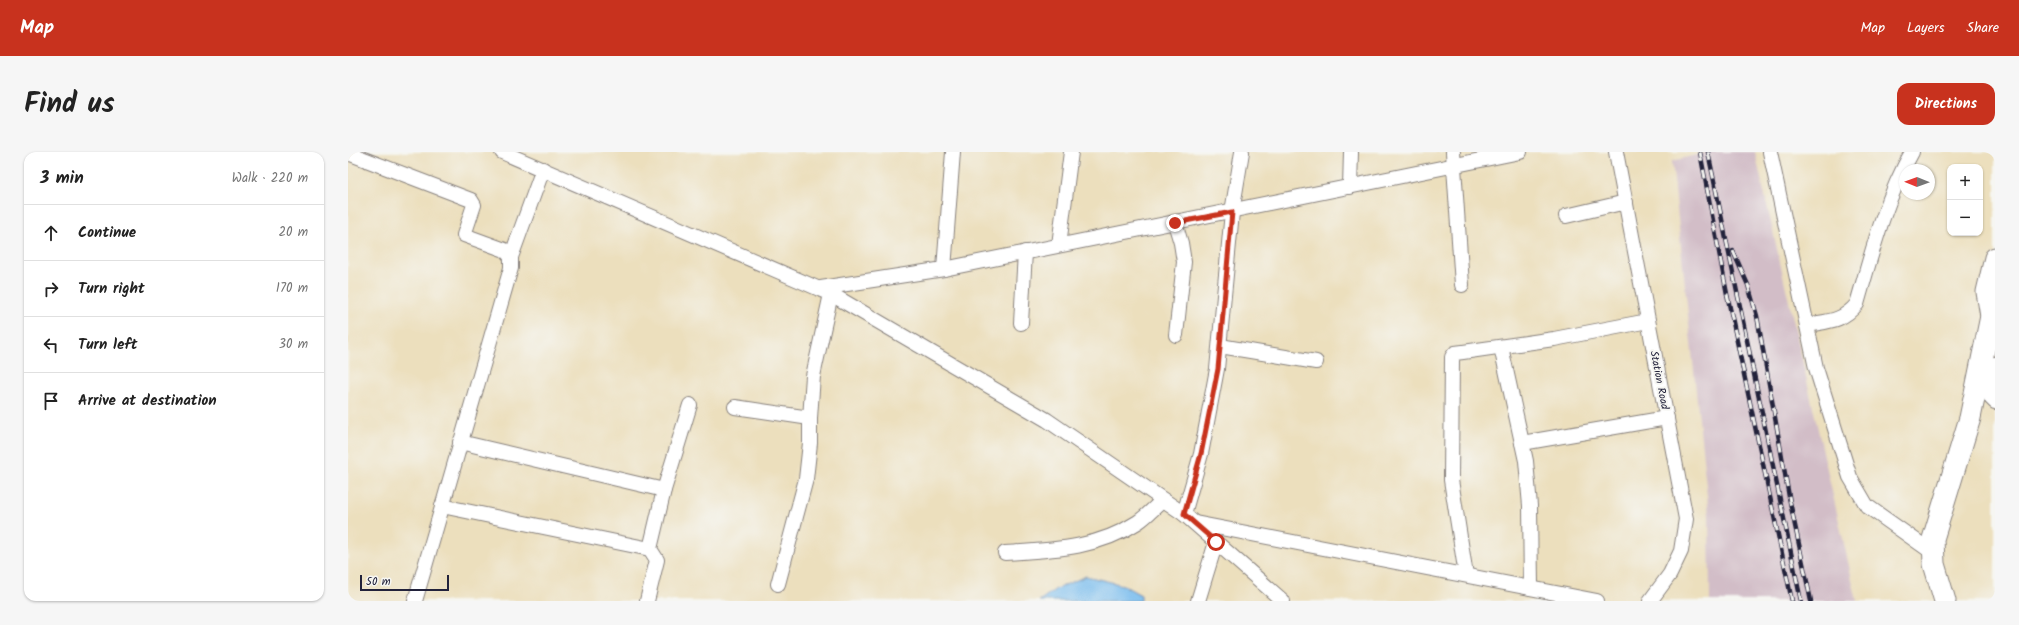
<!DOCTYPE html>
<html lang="en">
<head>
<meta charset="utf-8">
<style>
  body { margin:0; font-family:Kalam,sans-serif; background:#f6f6f6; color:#222 }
  .controls { position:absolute; right:12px; top:12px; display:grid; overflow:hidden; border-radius:8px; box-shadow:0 1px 3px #0004 }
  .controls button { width:36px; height:36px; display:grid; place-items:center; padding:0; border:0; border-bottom:1px solid #e0e0e0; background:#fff; color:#222; font:20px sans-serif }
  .compass { position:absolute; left:1551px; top:12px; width:36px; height:36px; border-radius:50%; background:#fff; box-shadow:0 1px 3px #0004; rotate:271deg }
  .scale { position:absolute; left:12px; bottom:10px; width:89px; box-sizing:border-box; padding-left:4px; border:2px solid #22223b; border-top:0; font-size:11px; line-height:14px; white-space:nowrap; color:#22223b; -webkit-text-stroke:3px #f6f6f2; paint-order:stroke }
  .stop { position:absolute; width:12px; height:12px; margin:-9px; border:3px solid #c8321e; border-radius:50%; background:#fff }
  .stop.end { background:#c8321e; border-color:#fff; box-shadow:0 1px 4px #0008 }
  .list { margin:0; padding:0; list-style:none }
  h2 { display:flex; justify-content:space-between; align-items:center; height:52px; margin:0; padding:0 16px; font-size:17px }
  h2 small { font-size:13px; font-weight:400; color:#767676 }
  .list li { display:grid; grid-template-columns:26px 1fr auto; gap:12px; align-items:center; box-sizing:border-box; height:56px; padding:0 16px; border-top:1px solid #e0e0e0 }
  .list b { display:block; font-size:15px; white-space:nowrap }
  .list em { font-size:13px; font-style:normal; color:#767676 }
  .icon { flex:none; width:22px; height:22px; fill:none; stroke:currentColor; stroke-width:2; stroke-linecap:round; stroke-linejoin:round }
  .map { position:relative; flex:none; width:1647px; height:449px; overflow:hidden; border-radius:12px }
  header { display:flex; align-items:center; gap:24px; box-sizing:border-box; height:56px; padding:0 20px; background:#c8321e; color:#fff }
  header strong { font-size:19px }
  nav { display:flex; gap:22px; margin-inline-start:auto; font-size:14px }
  .intro { display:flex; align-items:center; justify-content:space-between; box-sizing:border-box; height:96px; padding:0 24px }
  h1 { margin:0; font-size:28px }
  .button { padding:10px 18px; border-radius:12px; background:#c8321e; color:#fff; font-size:14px; font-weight:700 }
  main { display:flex; gap:24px; padding:0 24px }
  aside { flex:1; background:#fff; border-radius:12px; box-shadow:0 1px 3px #0004 }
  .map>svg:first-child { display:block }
  .industrial { fill:#d2bdc7 }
  .water { fill:#78bcee; stroke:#4d6f94 }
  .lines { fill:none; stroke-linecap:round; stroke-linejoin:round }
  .minor-casing { stroke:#87807c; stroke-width:16 }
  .highway-casing { stroke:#87807c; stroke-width:23 }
  .minor { stroke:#fff; stroke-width:14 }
  .highway { stroke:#fff; stroke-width:21 }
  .rail-casing { stroke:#22223b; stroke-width:4.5 }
  .rail { stroke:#f6f6f2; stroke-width:3; stroke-dasharray:9; stroke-linecap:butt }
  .route { stroke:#c8321e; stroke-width:5 }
  .labels { text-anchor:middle; stroke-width:4; stroke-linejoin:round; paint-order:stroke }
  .street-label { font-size:11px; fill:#22223b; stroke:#f6f6f2 }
</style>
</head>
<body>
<header>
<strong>Map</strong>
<nav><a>Map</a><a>Layers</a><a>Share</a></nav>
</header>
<div class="intro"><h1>Find us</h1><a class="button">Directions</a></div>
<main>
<aside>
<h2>3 min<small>Walk · 220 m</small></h2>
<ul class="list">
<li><svg class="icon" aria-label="ahead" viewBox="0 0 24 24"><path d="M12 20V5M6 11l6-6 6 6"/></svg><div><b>Continue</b></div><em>20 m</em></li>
<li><svg class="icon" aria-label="right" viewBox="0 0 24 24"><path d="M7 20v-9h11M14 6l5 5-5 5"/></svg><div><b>Turn right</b></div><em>170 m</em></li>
<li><svg class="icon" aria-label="left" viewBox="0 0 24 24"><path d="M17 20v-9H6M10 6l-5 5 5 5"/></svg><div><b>Turn left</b></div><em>30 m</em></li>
<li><svg class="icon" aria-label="arrive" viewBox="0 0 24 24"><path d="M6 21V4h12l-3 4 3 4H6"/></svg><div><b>Arrive at destination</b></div></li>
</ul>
</aside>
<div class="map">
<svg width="1647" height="449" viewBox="0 0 1647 449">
  <rect width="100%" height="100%" fill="#f6f6f2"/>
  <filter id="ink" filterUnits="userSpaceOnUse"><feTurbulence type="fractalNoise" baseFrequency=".025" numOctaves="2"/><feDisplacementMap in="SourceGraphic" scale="8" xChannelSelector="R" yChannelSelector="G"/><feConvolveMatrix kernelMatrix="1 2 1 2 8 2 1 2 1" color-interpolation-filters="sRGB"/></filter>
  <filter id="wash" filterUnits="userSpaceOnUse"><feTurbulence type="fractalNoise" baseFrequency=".012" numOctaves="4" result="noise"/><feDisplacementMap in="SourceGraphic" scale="16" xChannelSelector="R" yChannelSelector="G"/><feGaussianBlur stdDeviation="0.9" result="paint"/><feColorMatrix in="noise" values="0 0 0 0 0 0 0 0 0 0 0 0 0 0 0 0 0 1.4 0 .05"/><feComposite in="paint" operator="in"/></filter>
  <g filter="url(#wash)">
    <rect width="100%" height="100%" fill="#ecdfbd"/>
    <path class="industrial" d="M1360 0H1407L1509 449H1362L1361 363 1324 9Z"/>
    <path class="water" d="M738 424 775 433 793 443V449H691L708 437Z"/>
  </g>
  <g filter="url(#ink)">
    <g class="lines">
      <g class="minor-casing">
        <g id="minor">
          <path d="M154 0 483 142 699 268 836 362 935 449"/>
          <path d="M1105 0 1114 133"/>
          <path d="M1268 0 1338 367 1333 399 1322 422 1302 449"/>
          <path d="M1422 0 1468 216 1502 325 1519 354 1584 400"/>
          <path d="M0 1 123 48 126 53 116 83 157 98 163 105V116L67 449"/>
          <path d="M1002 35 1003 0"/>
          <path d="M1218 64 1278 50"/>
          <path d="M827 71 833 91 836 110 828 183"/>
          <path d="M711 93 723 0"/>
          <path d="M163 105 195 17"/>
          <path d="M596 117 605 0"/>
          <path d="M473 136 596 117 1172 0"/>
          <path d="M673 171 677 100"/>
          <path d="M1459 173C1480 169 1494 170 1509 152 1524 100 1537 48 1564 0"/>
          <path d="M872 194 968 210"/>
          <path d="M1153 195 1178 309 1182 354 1183 436"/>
          <path d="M1647 212 1642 238 1643 246 1647 250"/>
          <path d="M387 255 462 266"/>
          <path d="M112 290 316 338"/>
          <path d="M1174 291 1319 266"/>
          <path d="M94 354 302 397"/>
          <path d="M836 362 853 302 869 217 884 60 894 0"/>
          <path d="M847 371 1249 449"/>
          <path d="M657 401C704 398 749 397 790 370 799 364 807 355 815 348"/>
          <path d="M1118 423 1103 328 1104 205 1107 201 1115 200 1206 187 1300 169"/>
          <path d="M430 432 458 327 462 291V266L465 224 483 142"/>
          <path d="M299 449 309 408 302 397 316 338 342 253"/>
          <path d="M850 449 868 390"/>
        </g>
      </g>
      <g class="highway-casing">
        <g id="highway">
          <path d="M1643 164 1639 140 1647 106"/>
          <path d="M1597 449 1586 412 1585 387 1622 266 1643 164 1647 153"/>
        </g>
      </g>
      <use href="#minor" class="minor"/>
      <use href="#highway" class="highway"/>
      <g class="rail-casing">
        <g id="rail">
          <path d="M1352 0 1379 142 1444 449"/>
          <path d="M1360 0 1453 449"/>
          <path d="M1385 99 1400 133 1409 164 1442 350 1463 449"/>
        </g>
      </g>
      <use href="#rail" class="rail"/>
    </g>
  </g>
  <g class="lines" filter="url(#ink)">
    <path class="route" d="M827 71 884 60 870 217 853 302 836 362 868 390"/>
  </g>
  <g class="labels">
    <g class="street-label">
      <text transform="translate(1312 228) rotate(79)" y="4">Station Road</text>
    </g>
  </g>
</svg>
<div class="controls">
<button>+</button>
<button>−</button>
</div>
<svg class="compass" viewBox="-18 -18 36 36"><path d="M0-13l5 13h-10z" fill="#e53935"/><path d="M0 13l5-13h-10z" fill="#767676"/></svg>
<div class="scale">50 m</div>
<div class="stop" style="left:868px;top:390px"></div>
<div class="stop end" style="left:827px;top:71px"></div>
</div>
</main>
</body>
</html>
